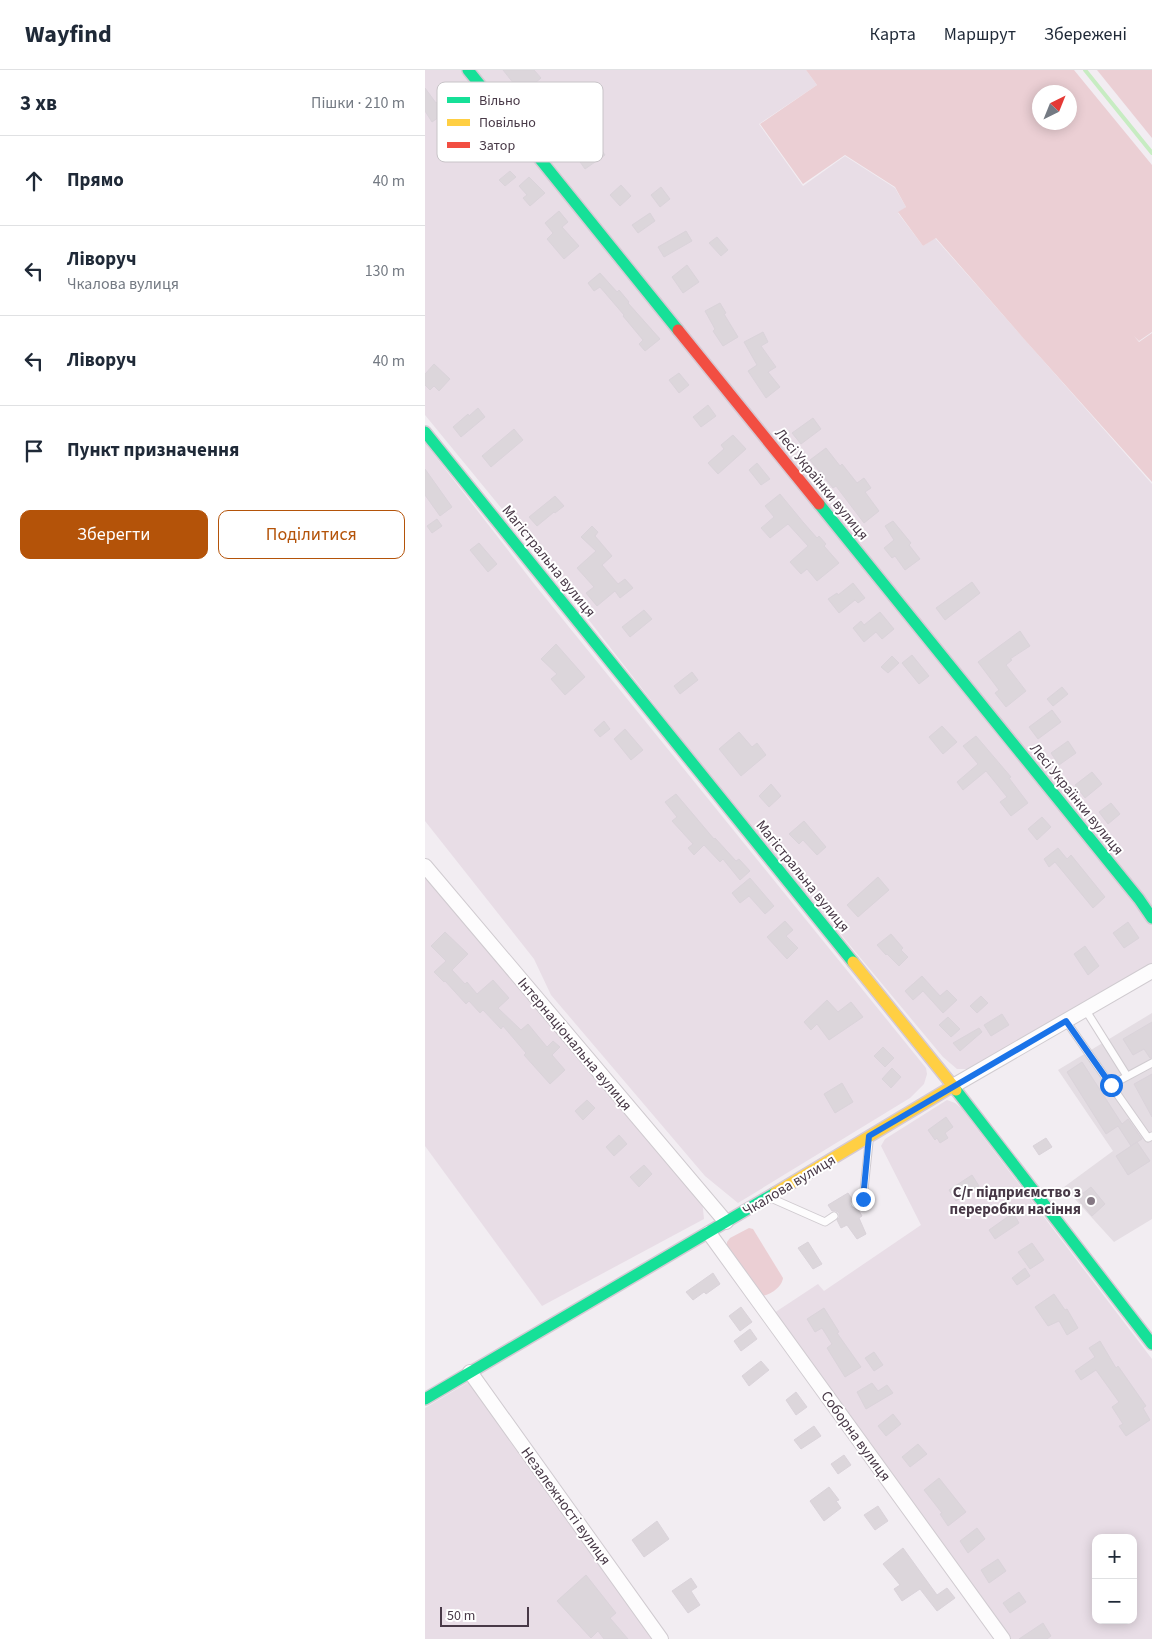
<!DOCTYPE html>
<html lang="uk">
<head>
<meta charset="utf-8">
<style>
  body { margin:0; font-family:"Source Sans 3",sans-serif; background:#f2f2f3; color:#1f2937 }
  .controls { position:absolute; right:15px; bottom:15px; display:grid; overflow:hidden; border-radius:10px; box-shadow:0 2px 12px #0003 }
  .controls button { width:45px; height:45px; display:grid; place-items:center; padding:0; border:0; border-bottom:1px solid #e0e1e3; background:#fff; color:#1f2937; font:25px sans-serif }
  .compass { position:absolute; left:607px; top:15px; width:45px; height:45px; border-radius:50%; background:#fff; box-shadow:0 2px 12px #0003; rotate:43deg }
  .scale { position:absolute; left:15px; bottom:12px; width:89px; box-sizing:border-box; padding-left:5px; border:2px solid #483947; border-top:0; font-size:14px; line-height:18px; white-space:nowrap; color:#483947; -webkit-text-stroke:4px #fff; paint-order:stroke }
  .stop { position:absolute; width:15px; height:15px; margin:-11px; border:4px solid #1a73e8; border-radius:50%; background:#fff }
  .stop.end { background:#1a73e8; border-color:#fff; box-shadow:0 1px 5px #0008 }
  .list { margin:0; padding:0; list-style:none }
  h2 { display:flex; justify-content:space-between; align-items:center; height:65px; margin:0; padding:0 20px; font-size:21px }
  h2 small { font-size:16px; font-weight:400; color:#747a83 }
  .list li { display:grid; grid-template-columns:32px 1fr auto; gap:15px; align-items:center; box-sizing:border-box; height:90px; padding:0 20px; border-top:1px solid #e0e1e3 }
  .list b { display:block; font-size:19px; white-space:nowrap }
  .list p { margin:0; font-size:16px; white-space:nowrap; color:#747a83 }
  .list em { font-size:16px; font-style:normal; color:#747a83 }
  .actions { display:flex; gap:10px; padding:15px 20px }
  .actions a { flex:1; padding:11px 0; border:1px solid #b45309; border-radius:10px; text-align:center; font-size:18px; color:#b45309 }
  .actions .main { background:#b45309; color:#fff }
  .icon { flex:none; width:28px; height:28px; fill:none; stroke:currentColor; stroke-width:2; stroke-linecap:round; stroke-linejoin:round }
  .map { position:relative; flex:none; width:727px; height:1569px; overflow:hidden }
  header { display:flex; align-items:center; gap:30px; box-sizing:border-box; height:70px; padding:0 25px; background:#fff; border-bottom:1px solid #e0e1e3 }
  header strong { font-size:24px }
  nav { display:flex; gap:28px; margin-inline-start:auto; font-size:18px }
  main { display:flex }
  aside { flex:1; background:#fff }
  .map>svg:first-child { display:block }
  .residential { fill:#e8dde6; fill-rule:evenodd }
  .industrial { fill:#e4dde3 }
  .green { fill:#ebcfd4; fill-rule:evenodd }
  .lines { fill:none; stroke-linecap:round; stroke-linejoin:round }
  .stream { stroke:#c7ecc2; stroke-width:4 }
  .building { fill:#dcd6db; stroke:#dad3da }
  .lane-casing { stroke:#d0cbd0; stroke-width:9 }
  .street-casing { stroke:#d0cbd0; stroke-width:16 }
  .fast-casing { stroke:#d5c9d3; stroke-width:14 }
  .slow-casing { stroke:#d5c9d3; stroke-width:14 }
  .jam-casing { stroke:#d5c9d3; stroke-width:14 }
  .lane { stroke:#fdfcfd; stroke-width:7 }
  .street { stroke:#fdfcfd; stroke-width:14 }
  .fast { stroke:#16e098; stroke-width:11 }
  .slow { stroke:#ffcf43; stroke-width:11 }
  .jam { stroke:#f24e42; stroke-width:11 }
  .route { stroke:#1a73e8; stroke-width:6 }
  .poi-dot { fill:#847883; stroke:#fff; stroke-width:2 }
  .labels { text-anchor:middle; stroke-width:4; stroke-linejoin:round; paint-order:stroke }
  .street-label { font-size:15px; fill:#483947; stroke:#fff }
  .poi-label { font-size:15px; font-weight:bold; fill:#483947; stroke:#fff; text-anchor:end }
  .key { fill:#fff; stroke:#c8c4c8; stroke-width:1 }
  .key-label { font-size:14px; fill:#483947 }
</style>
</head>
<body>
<header>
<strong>Wayfind</strong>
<nav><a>Карта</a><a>Маршрут</a><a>Збережені</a></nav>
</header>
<main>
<aside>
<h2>3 хв<small>Пішки · 210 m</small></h2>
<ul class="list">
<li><svg class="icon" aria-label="ahead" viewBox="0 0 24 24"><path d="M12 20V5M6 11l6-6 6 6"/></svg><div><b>Прямо</b></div><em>40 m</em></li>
<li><svg class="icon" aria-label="left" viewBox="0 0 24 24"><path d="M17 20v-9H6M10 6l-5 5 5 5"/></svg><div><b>Ліворуч</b><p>Чкалова вулиця</p></div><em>130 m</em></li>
<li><svg class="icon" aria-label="left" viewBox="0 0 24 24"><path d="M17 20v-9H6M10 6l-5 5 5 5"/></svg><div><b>Ліворуч</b></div><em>40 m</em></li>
<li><svg class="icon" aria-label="arrive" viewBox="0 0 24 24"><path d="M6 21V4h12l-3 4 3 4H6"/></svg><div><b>Пункт призначення</b></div></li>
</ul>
<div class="actions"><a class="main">Зберегти</a><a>Поділитися</a></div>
</aside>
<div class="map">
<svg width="727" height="1569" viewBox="0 0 727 1569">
  <rect width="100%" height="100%" fill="#f2edf2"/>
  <g class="residential">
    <path d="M0 0H38L727 855V896L545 999H532L518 987 298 723 91 456 0 345Z"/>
    <path d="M50 0H381L392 15 334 54 378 116 420 86 470 118 481 137 473 143 498 176 510 168 727 414V837Z"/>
    <path d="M0 373 110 515 501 998 502 1004 499 1014 485 1028 313 1133 280 1106 126 925 109 889 0 751Z"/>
    <path d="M0 800 277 1130 279 1149 117 1236 0 1076Z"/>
    <path d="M522 1030 530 1033 536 1038 727 1289V1569H582L349 1243 393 1214 399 1221 496 1155 456 1076 460 1069ZM671 1468H708V1550H671Z"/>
    <path d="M47 1310 230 1569H0V1338Z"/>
  </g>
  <path class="industrial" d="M727 943V1149L689 1172 639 1117 688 1081 633 1000Z"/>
  <g class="green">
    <path d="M381 0H649L727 95V262L714 271 709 266 714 272 727 263V412L599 269 511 168 498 176 473 142 481 137 470 117 420 85 378 114 335 54 392 15ZM644 22V52H614V22Z"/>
    <path d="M672 0H727V68Z"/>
    <path d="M324 1158 328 1159 358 1208C357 1217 345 1225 337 1226L302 1178V1172L305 1168Z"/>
  </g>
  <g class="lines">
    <path class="stream" d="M660 0 727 83"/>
  </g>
  <g class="building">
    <path d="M78 0H109L116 8 97 24Z"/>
    <path d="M30 17 42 31 41 32 50 46 47 48 63 68 47 80 37 66 34 68 17 45 7 52 0 41V18L11 33Z"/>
    <path d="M173 75 180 85 160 99 153 89Z"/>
    <path d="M85 101 91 107 80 116 74 110Z"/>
    <path d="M104 107 120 123 105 136 98 128 102 125 94 116Z"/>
    <path d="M196 115 206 126 195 136 185 125Z"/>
    <path d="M236 117 245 129 235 137 226 125Z"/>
    <path d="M134 141 143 152 137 157 154 176 139 189 122 169 128 163 120 153Z"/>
    <path d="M225 143 230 151 213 163 207 155Z"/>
    <path d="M261 161 267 171 239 187 233 177Z"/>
    <path d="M292 167 303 180 296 186 284 173Z"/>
    <path d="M262 195 274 212 258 223 247 207Z"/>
    <path d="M175 203 192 222 194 220 204 232 203 233 235 269 220 281 214 274 218 270 198 246 199 245 175 217 169 221 163 213Z"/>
    <path d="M295 233 301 243 299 244 313 267 298 276 288 261 290 259 280 241Z"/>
    <path d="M338 262 343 272 336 276 351 297 343 302 355 317 341 328 323 301 332 295 319 272Z"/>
    <path d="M9 294 25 309 14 321 9 316 5 320 0 315V304Z"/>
    <path d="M254 303 264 315 254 323 244 310Z"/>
    <path d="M283 335 291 346 276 357 268 347Z"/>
    <path d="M53 338 60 347 36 367 28 357 43 344 44 346Z"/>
    <path d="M388 348 396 359 376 374 367 363Z"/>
    <path d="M89 359 98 370 66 397 57 386Z"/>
    <path d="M308 365 321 379 293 404 283 393 299 379 296 375Z"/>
    <path d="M401 378 415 396 417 394 432 413 439 408 446 418 440 422 454 441 439 453 411 416 408 418 385 390Z"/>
    <path d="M332 393 345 409 336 415 324 400Z"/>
    <path d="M0 399 27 437 15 446 0 425Z"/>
    <path d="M355 424 378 452 392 468 394 466 401 474 399 476 414 493 392 511 382 499 376 504 365 492 383 476 363 454 345 468 336 458 349 447 340 436Z"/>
    <path d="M130 426 139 436 130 443 129 442 112 456 104 447Z"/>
    <path d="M12 449 17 456 7 463 2 456Z"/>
    <path d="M468 451 486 473 484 475 495 489 480 500 470 486 467 488 459 478 469 470 460 456Z"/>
    <path d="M167 456 173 462 170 466 187 486 177 495 193 514 200 509 208 518 195 528 190 521 172 536 161 523 169 517 152 498 171 481 156 467Z"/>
    <path d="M54 473 72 494 63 502 45 480Z"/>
    <path d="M547 512 555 523 520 550 511 538Z"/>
    <path d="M428 513 440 528 433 533 430 530 414 543 403 529 412 523 413 525Z"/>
    <path d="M219 540 227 549 205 567 197 557Z"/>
    <path d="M455 542 469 559 457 569 451 562 439 572 428 558 436 551 439 555Z"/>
    <path d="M595 561 605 576 585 589 587 590 581 595 601 621 581 637 570 623 574 620 553 592Z"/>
    <path d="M131 574 160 607 140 625 126 609 132 604 116 589Z"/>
    <path d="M487 585 504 606 494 614 477 593Z"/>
    <path d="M467 586 474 593 463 603 456 597Z"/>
    <path d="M267 602 273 610 255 624 249 616Z"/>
    <path d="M637 617 643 624 628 636 622 629Z"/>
    <path d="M627 640 636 652 613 669 604 657Z"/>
    <path d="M179 651 185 659 175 667 169 660Z"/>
    <path d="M517 656 532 672 518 684 504 667Z"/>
    <path d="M200 659 218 680 206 690 189 669Z"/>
    <path d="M314 662 327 677 332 673 341 685 316 706 294 679Z"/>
    <path d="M551 666 586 707 584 708 603 733 586 746 575 732 582 727 561 701 538 720 532 712 553 694 538 676Z"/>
    <path d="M643 671 651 683 634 695 626 683Z"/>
    <path d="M667 702 677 714 660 728 650 715Z"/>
    <path d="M346 714 356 726 344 737 334 726Z"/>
    <path d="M251 724 289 769 290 768 311 791 314 789 325 801 315 810 298 789 295 792 279 775 269 785 263 778 268 774 247 751 252 747 240 732Z"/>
    <path d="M686 733 695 744 683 754 674 742Z"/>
    <path d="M617 747 626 757 612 770 603 759Z"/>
    <path d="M379 751 401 777 392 785 378 770 374 774 364 764Z"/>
    <path d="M633 778 642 789 646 785 680 827 668 838 630 792 624 797 619 789Z"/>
    <path d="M453 807 464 820 433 847 422 835Z"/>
    <path d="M325 808 349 836 340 844 324 826 315 833 307 823Z"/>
    <path d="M360 851 368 860 361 866 373 878 362 889 342 867Z"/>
    <path d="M703 852 714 868 699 878 688 863Z"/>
    <path d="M20 862 43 884 27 900 40 914 42 912 52 924 68 910 84 928 73 938 96 960 103 954 122 977 128 971 135 977 127 985 140 1000 125 1014 99 985 101 983 78 956 76 959 58 940 55 943 44 931 41 934 20 911 19 912 9 902 21 891 6 876Z"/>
    <path d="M466 864 478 878 476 880 483 887 474 896 462 884 461 885 452 875Z"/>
    <path d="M660 876 674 896 663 905 649 884Z"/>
    <path d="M497 906 515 926 522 920 532 930 518 943 498 921 488 930 480 921Z"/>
    <path d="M556 926 563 933 552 943 545 936Z"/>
    <path d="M402 930 413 942 426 932 438 947 404 970 392 954 386 960 379 952Z"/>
    <path d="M577 944 584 955 566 966 559 955Z"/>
    <path d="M523 947 535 959 526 967 514 955Z"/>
    <path d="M727 952V988H725L719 979 708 985 698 969Z"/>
    <path d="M554 958 557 962 535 981 528 973Z"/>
    <path d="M458 977 469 988 460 997 449 986Z"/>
    <path d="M657 992 697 1054 703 1049 717 1069 706 1076 693 1056 681 1064 642 1002Z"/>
    <path d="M467 998 476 1007 466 1018 457 1009Z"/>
    <path d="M727 1004V1047L709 1014Z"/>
    <path d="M417 1013 428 1032 410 1043 399 1024Z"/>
    <path d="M162 1030 170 1038 158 1050 150 1041Z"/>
    <path d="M521 1047 528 1057 520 1063 523 1068 515 1073 512 1068 510 1070 503 1060Z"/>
    <path d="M194 1065 202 1074 189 1086 181 1077Z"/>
    <path d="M621 1068 627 1077 614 1085 608 1076Z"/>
    <path d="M712 1072 725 1091 703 1105 691 1086Z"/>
    <path d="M219 1095 227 1104 214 1117 205 1107Z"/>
    <path d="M547 1105 554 1116 531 1131 524 1120Z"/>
    <path d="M666 1117 680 1134 667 1146 652 1128Z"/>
    <path d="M423 1123 427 1129 425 1132V1136L428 1139H433L437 1146 434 1148 441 1164 432 1169 422 1155 416 1158 412 1150 414 1148V1143L411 1141H407L403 1135Z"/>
    <path d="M588 1143 594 1153 570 1169 564 1160Z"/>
    <path d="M383 1172 397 1194 388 1199 373 1178Z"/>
    <path d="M607 1173 619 1190 605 1199 593 1182Z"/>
    <path d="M600 1198 605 1206 592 1215 587 1208Z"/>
    <path d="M288 1203 295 1214 281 1224 279 1222 268 1230 261 1222Z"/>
    <path d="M629 1224 640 1240 642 1239 653 1258 642 1265 634 1251 623 1256 610 1237Z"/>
    <path d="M316 1237 327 1252 315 1261 304 1246Z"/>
    <path d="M399 1238 414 1262 412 1263 436 1297 420 1307 402 1278 407 1274 397 1258 390 1262 382 1249Z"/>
    <path d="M325 1259 332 1269 316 1281 309 1271Z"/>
    <path d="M675 1271 691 1298 693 1296 721 1336 718 1338 725 1350 701 1366 694 1356 698 1354 687 1337 694 1332 671 1300 656 1310 650 1301 670 1287 664 1278Z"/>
    <path d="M449 1282 458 1295 449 1301 440 1288Z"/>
    <path d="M336 1291 344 1300 324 1316 317 1306Z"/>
    <path d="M447 1313 453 1321 462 1315 468 1323 441 1339 432 1322Z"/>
    <path d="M371 1322 382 1337 371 1345 361 1330Z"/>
    <path d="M468 1344 476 1354 461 1366 453 1356Z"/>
    <path d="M389 1356 396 1366 376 1379 369 1370Z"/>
    <path d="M493 1374 502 1384 485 1397 477 1387Z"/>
    <path d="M419 1385 426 1395 413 1404 406 1394Z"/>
    <path d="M514 1408 541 1442 523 1456 515 1444 517 1443 499 1420Z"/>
    <path d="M404 1417 414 1430 411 1431 416 1438 399 1451 385 1431Z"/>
    <path d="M453 1436 463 1451 450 1460 439 1445Z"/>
    <path d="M232 1451 244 1469 219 1487 207 1470Z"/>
    <path d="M552 1458 560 1469 543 1483 535 1471Z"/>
    <path d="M478 1478 512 1525 522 1518 530 1528 512 1541 495 1519 477 1531 469 1519 475 1515 458 1494Z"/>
    <path d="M573 1489 581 1501 564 1513 556 1500Z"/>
    <path d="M161 1505 191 1543 185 1548 203 1569H179L173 1561 166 1568 132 1531Z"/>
    <path d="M266 1508 272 1517 266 1521 275 1535 263 1543 247 1521Z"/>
    <path d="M594 1522 601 1532 585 1543 578 1533Z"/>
    <path d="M618 1553 626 1566 622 1569H594Z"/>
  </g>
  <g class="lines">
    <g class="lane-casing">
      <g id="lane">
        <path d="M660 939 702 1006"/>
        <path d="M641 951 723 1068 727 1066"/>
        <path d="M686 1015 727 993"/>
        <path d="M348 1129 400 1152 409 1146"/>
        <path d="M430 1134 438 1129 444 1072"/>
      </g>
    </g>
    <g class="street-casing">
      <g id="street">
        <path d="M0 796 301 1152"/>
        <path d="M528 1016 727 901"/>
        <path d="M284 1163 578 1569"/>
        <path d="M45 1302 236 1569"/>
      </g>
    </g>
    <g class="fast-casing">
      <g id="fast">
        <path d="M43 0 253 260"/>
        <path d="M0 362 428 892"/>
        <path d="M394 434 714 829 727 848"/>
        <path d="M531 1020 727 1274"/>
        <path d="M0 1329 350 1123"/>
      </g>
    </g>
    <g class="slow-casing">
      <g id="slow">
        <path d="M428 892 528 1016"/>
        <path d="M350 1123 528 1016 531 1020"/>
      </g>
    </g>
    <g class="jam-casing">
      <path id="jam" d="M253 260 394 434"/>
    </g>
    <use href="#lane" class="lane"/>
    <use href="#street" class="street"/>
    <use href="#fast" class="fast"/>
    <use href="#slow" class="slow"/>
    <use href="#jam" class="jam"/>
  </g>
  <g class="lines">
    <path class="route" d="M438 1129 444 1066 641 951 686 1015"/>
  </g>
  <circle class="poi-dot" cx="666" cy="1131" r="5"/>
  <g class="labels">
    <g class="street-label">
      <text transform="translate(397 414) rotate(51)" y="5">Лесі Українки вулиця</text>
      <text transform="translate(124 491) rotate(51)" y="5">Магістральна вулиця</text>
      <text transform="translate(652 729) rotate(51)" y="5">Лесі Українки вулиця</text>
      <text transform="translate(378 806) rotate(51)" y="5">Магістральна вулиця</text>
      <text transform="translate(150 974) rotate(50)" y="5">Інтернаціональна вулиця</text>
      <text transform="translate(364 1115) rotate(-31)" y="5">Чкалова вулиця</text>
      <text transform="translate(431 1366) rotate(54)" y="5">Соборна вулиця</text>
      <text transform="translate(141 1436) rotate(54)" y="5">Незалежності вулиця</text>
    </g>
    <g class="poi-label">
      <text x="656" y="1127">С/г підприємство з<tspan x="656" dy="17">переробки насіння</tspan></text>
    </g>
  </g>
  <rect x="12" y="12" width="166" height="80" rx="8" class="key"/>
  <rect x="22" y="27" width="23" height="6" fill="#16e098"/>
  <rect x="22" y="49" width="23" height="7" fill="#ffcf43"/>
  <rect x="22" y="72" width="23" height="6" fill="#f24e42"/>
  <g class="key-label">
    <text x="54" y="35">Вільно</text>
    <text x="54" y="57">Повільно</text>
    <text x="54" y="80">Затор</text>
  </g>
</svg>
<div class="controls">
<button>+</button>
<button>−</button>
</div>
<svg class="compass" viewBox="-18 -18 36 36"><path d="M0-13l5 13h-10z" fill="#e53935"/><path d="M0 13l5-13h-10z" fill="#747a83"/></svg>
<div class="scale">50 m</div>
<div class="stop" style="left:686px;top:1015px"></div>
<div class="stop end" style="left:438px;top:1129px"></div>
</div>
</main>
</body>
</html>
